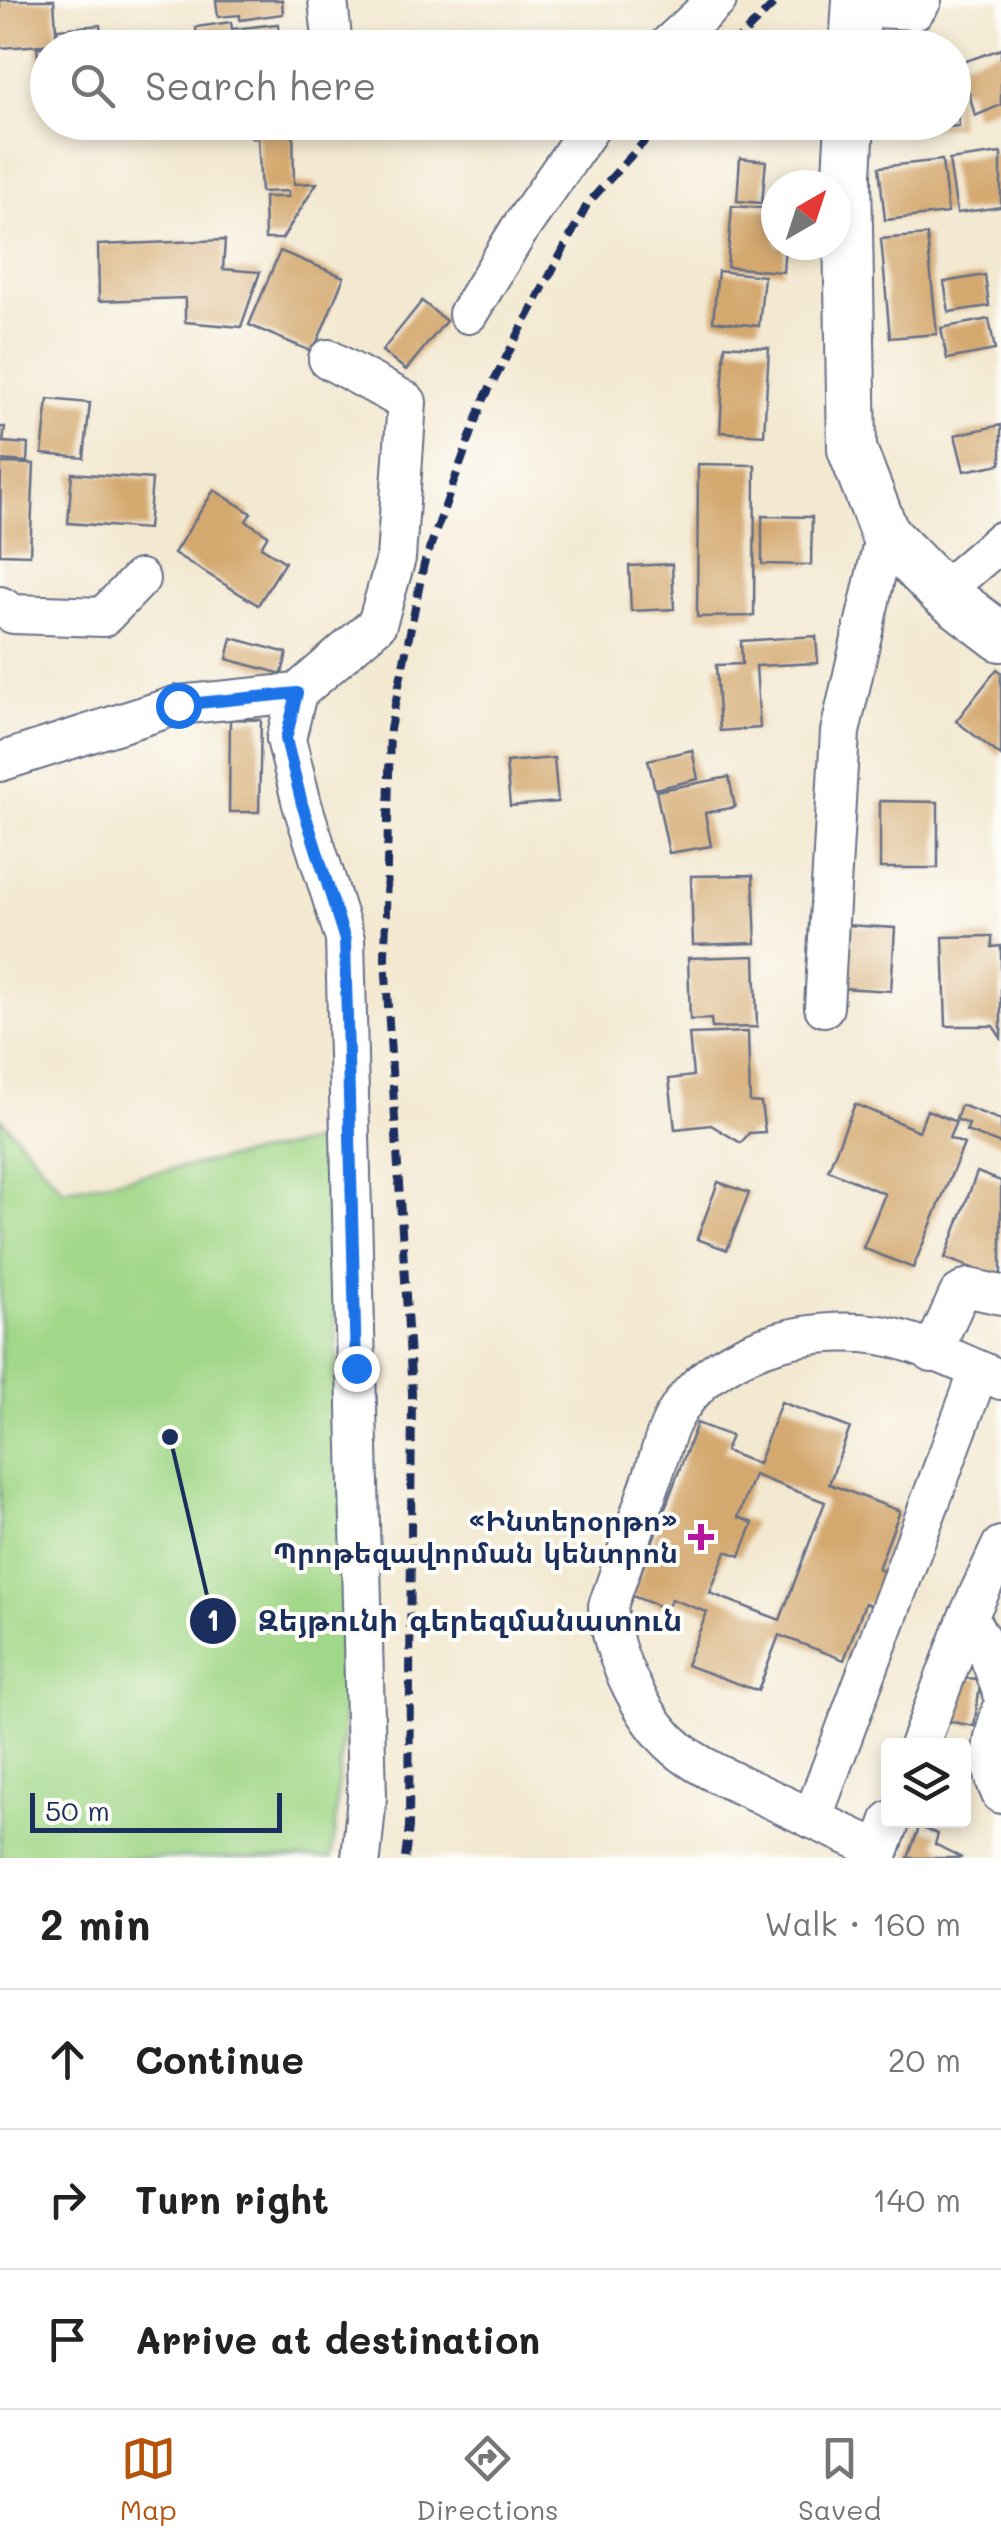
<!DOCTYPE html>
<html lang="en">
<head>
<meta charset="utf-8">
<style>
  body { margin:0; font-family:Mali,"Noto Sans Armenian",sans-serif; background:#f6f6f6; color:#222 }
  .controls { position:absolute; right:30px; bottom:30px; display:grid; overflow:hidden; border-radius:10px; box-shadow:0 5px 15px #0003 }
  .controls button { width:90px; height:90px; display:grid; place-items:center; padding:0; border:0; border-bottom:2px solid #e0e0e0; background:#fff; color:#222; font:50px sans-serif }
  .compass { position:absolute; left:761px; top:170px; width:90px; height:90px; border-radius:50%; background:#fff; box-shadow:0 5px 15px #0003; rotate:39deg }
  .scale { position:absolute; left:30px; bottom:25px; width:252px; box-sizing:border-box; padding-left:10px; border:5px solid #1b2f5e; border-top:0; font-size:28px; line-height:35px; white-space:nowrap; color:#1b2f5e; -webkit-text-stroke:8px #fdfcf7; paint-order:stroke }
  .stop { position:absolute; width:30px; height:30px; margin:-22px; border:8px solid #1a73e8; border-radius:50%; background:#fff }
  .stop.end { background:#1a73e8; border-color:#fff; box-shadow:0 2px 10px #0008 }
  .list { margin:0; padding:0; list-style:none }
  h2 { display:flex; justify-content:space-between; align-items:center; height:130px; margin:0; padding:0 40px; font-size:42px }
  h2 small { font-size:32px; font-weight:400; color:#767676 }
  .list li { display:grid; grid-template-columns:65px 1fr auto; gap:30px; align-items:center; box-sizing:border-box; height:140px; padding:0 40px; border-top:2px solid #e0e0e0 }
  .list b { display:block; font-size:38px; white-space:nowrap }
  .list em { font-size:32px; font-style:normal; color:#767676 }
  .icon { flex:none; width:55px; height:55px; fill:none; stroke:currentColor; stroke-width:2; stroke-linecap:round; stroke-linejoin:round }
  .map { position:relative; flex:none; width:1001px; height:1858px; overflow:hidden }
  .search { position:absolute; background:#fff; box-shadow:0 5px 15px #0003; left:30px; right:30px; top:30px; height:110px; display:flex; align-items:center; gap:25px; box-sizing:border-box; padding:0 35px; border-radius:55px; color:#767676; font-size:38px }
  .sheet { height:550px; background:#fff }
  nav { display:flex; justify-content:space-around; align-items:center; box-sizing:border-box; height:140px; border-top:2px solid #e0e0e0; background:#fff; font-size:28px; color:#767676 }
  nav a { display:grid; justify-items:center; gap:5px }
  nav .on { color:#b45309 }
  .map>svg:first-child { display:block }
  .green { fill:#a1d788; stroke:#5e8373; stroke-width:2.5 }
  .building { fill:#d4a970; fill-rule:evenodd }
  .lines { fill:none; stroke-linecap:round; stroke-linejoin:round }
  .minor-casing { stroke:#677086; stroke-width:42 }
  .major-casing { stroke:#677086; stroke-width:52 }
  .minor { stroke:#fff; stroke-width:38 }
  .major { stroke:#fff; stroke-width:48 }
  .rail { stroke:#1b2f5e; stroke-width:8; stroke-dasharray:15 8; stroke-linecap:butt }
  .route { stroke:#1a73e8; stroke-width:12 }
  .poi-dot { fill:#b5179e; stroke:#fdfcf7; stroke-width:4 }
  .labels { text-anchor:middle; stroke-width:8; stroke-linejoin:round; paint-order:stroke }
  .poi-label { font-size:28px; font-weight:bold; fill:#1b2f5e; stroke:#fdfcf7; text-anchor:end }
  .leader { fill:none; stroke:#1b2f5e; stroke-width:4 }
  .callout-dot { fill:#1b2f5e; stroke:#fdfcf7; stroke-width:4 }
  .mark-label { font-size:30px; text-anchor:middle; font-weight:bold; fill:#fff }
  .callout-label { font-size:30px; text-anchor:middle; font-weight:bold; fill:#1b2f5e; stroke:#fdfcf7; stroke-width:8; stroke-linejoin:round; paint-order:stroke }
</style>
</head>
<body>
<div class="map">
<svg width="1001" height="1858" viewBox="0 0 1001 1858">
  <rect width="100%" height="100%" fill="#fdfcf7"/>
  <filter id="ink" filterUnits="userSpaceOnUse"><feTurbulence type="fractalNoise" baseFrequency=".01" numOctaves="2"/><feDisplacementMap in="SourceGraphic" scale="20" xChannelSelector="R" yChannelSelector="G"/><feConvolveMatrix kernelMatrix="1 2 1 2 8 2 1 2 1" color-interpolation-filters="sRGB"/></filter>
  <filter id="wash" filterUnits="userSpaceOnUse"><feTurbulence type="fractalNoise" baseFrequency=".0048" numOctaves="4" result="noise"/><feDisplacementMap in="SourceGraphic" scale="40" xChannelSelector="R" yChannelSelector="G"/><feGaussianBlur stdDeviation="2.25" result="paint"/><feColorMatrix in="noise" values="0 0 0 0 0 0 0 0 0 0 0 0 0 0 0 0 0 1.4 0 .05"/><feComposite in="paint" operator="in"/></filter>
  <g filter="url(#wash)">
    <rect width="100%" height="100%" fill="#f3e8d0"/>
    <path class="green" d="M0 1117 63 1190 330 1139 347 1683 332 1858H0Z"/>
    <g id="blocks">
      <g class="building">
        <path d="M0 0H54L57 44 0 48Z"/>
        <path d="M216 0H282L283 14 240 20V15L218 17Z"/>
        <path d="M231 22 232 29 278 24 281 48H198L196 27Z"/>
        <path d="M100 25 102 48H68V43L59 44 57 29Z"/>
        <path d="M37 47H48V117H44Z"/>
        <path d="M1001 49V105L975 116 968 89 962 90 954 65Z"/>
        <path d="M954 91H956L959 126 880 132V122H954Z"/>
        <path d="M251 122H293L294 184 317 183 282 239H265L264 197H288V191L261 192 258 138H252Z"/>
        <path d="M1001 153V207L957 213 949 160Z"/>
        <path d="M740 158 766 161 762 203 737 201Z"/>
        <path d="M942 160 948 213 885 220 879 167Z"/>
        <path d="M732 206 776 209V245H785L783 272 727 267Z"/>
        <path d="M927 235 937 334 890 338 881 239Z"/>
        <path d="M225 240 223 269 260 272 241 327 185 322V298L99 301 98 245Z"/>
        <path d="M280 251 344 277 313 352 249 325Z"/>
        <path d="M718 271 764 276 759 326 713 321Z"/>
        <path d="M985 275 989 306 949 312 944 282Z"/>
        <path d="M422 301 446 321 406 370 382 351Z"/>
        <path d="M989 319 995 350 947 359 941 328Z"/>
        <path d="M725 345 769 348 764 435 720 432Z"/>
        <path d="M48 399 90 403 84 458 42 454Z"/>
        <path d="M1001 425V464L964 471 955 435Z"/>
        <path d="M0 427H5L3 442 28 444 27 462 0 460Z"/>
        <path d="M1 463 34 464 30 555 0 554Z"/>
        <path d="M698 464 755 465 754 616 697 617Z"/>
        <path d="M72 473 152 479 148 529 68 523Z"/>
        <path d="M214 490 251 513 246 521 268 535 261 547 285 562 258 605 174 553Z"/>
        <path d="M762 516 812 517 811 565 762 564Z"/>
        <path d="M672 564 674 609 631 611 629 566Z"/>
        <path d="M816 636 818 663 756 666 760 728 720 731 716 665 742 664 741 641Z"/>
        <path d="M232 638 287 653 282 674 227 659Z"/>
        <path d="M997 669 1001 672V756L956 721Z"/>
        <path d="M230 719 261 720 259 812H229Z"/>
        <path d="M692 750 698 779 655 789 648 760Z"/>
        <path d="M554 758 558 802 510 806 506 762Z"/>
        <path d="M729 777 735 807 705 813 711 846 669 853 656 791Z"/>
        <path d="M880 801 938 802V868H880Z"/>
        <path d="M753 875 756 943 693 945 691 876Z"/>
        <path d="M846 925 895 928 891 991 842 988Z"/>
        <path d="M992 936V947L1001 946V1038L993 1026H946L943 937Z"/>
        <path d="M755 956 757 1027 712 1028 711 1019 690 1020 688 958Z"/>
        <path d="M748 1032 750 1102 761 1103 765 1132 749 1133 741 1143 711 1125 675 1129 669 1079 693 1076 689 1034Z"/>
        <path d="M855 1104 919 1131 927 1110 956 1122 949 1138 964 1144 913 1268 863 1248 885 1194 828 1170Z"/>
        <path d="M961 1105 1001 1120V1144L966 1131 969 1124 956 1119Z"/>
        <path d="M977 1172 1001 1181V1279L945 1258Z"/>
        <path d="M718 1182 749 1193 727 1250 697 1239Z"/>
        <path d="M781 1402 850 1428 829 1484 900 1511 878 1569 902 1578 889 1613 865 1603 844 1660 779 1635 758 1691 686 1665 707 1612 671 1599 667 1609 632 1596 697 1423 731 1436 725 1451 758 1464ZM754 1475 825 1502 780 1620 710 1593 726 1551 740 1556 753 1523 738 1517Z"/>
        <path d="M959 1678 981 1679 974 1726 941 1720Z"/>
        <path d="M919 1827 938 1834 935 1844 962 1858H908Z"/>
      </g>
    </g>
  </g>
  <g filter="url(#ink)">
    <use href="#blocks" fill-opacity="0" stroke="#677086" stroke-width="2.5"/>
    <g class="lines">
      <g class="minor-casing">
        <g id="minor">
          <path d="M328 0 333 48"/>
          <path d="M857 7 915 10 922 0"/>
          <path d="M665 48 717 0"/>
          <path d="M468 314 519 230 594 122"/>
          <path d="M942 592 1001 541"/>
          <path d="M0 606 13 614 103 617 140 579"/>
          <path d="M297 693 286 739 302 804 345 939 367 1797 361 1858"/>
          <path d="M0 762 178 705 297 693 377 624 396 558 407 402 328 359"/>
          <path d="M824 1007 840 732 885 534"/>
          <path d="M932 1353 959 1294 969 1288 1001 1295"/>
          <path d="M968 1617 987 1650 1001 1689"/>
          <path d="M1001 1712C991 1743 987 1764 1001 1794"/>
          <path d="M919 1746 968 1617 1001 1546"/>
          <path d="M812 1819 979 1371"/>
          <path d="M880 1850C840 1832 800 1813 760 1794 735 1782 707 1771 684 1754 644 1725 611 1655 608 1606 623 1563 638 1520 653 1476 659 1458 664 1436 673 1419 710 1349 807 1324 880 1335 920 1342 964 1364 1001 1380"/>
          <path d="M877 1858 891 1820"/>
        </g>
      </g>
      <g class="major-casing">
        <g id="major">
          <path d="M854 48 857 0"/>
          <path d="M850 122 847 174 852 449 885 534 942 592 1001 637"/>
        </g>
      </g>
      <use href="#minor" class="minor"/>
      <use href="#major" class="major"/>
      <g class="rail">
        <path d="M730 48 778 0"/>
        <path d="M405 1858 409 1827 412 1392 385 958 390 729 424 564 484 399 588 203 662 122"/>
      </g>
    </g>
  </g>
  <g class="lines" filter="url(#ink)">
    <path class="route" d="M178 705 297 693 286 739 302 804 345 940 356 1368"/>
  </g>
  <path class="poi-dot" d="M696 1522h10v10h10v10h-10v10h-10v-10h-10v-10h10z"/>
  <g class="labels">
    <g class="poi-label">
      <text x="678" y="1531">«Ինտերօրթո»<tspan x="678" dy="32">Պրոթեզավորման կենտրոն</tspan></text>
    </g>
  </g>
  <path class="leader" d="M170 1437L213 1621"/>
  <g class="callout-dot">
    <circle cx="170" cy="1437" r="10"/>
    <circle cx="213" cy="1621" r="25"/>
  </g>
  <g class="mark-label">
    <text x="213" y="1631">1</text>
  </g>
  <g class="callout-label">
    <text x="470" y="1631">Զեյթունի գերեզմանատուն</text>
  </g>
</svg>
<div class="controls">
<button><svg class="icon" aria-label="layers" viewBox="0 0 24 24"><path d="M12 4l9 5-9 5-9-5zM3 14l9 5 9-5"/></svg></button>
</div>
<svg class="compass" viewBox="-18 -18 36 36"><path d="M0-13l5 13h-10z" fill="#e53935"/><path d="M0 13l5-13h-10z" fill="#767676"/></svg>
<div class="scale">50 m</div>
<div class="stop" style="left:178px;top:705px"></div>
<div class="stop end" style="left:356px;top:1368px"></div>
<div class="search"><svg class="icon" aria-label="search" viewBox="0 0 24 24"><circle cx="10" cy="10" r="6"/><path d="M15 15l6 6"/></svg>Search here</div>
</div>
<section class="sheet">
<h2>2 min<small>Walk · 160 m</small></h2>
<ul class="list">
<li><svg class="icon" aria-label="ahead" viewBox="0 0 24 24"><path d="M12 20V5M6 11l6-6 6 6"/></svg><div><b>Continue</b></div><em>20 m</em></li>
<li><svg class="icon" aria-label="right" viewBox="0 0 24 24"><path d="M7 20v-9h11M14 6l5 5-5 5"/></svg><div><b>Turn right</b></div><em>140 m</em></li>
<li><svg class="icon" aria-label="arrive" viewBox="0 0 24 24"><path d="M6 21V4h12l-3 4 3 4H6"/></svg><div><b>Arrive at destination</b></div></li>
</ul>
</section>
<nav>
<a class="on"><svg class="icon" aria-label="map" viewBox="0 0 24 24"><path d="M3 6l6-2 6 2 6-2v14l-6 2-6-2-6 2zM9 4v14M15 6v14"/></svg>Map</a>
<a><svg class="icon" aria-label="directions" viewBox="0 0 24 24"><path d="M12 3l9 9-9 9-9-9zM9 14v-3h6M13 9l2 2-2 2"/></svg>Directions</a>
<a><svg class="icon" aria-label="saved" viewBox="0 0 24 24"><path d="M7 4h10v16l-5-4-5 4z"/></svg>Saved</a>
</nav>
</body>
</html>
